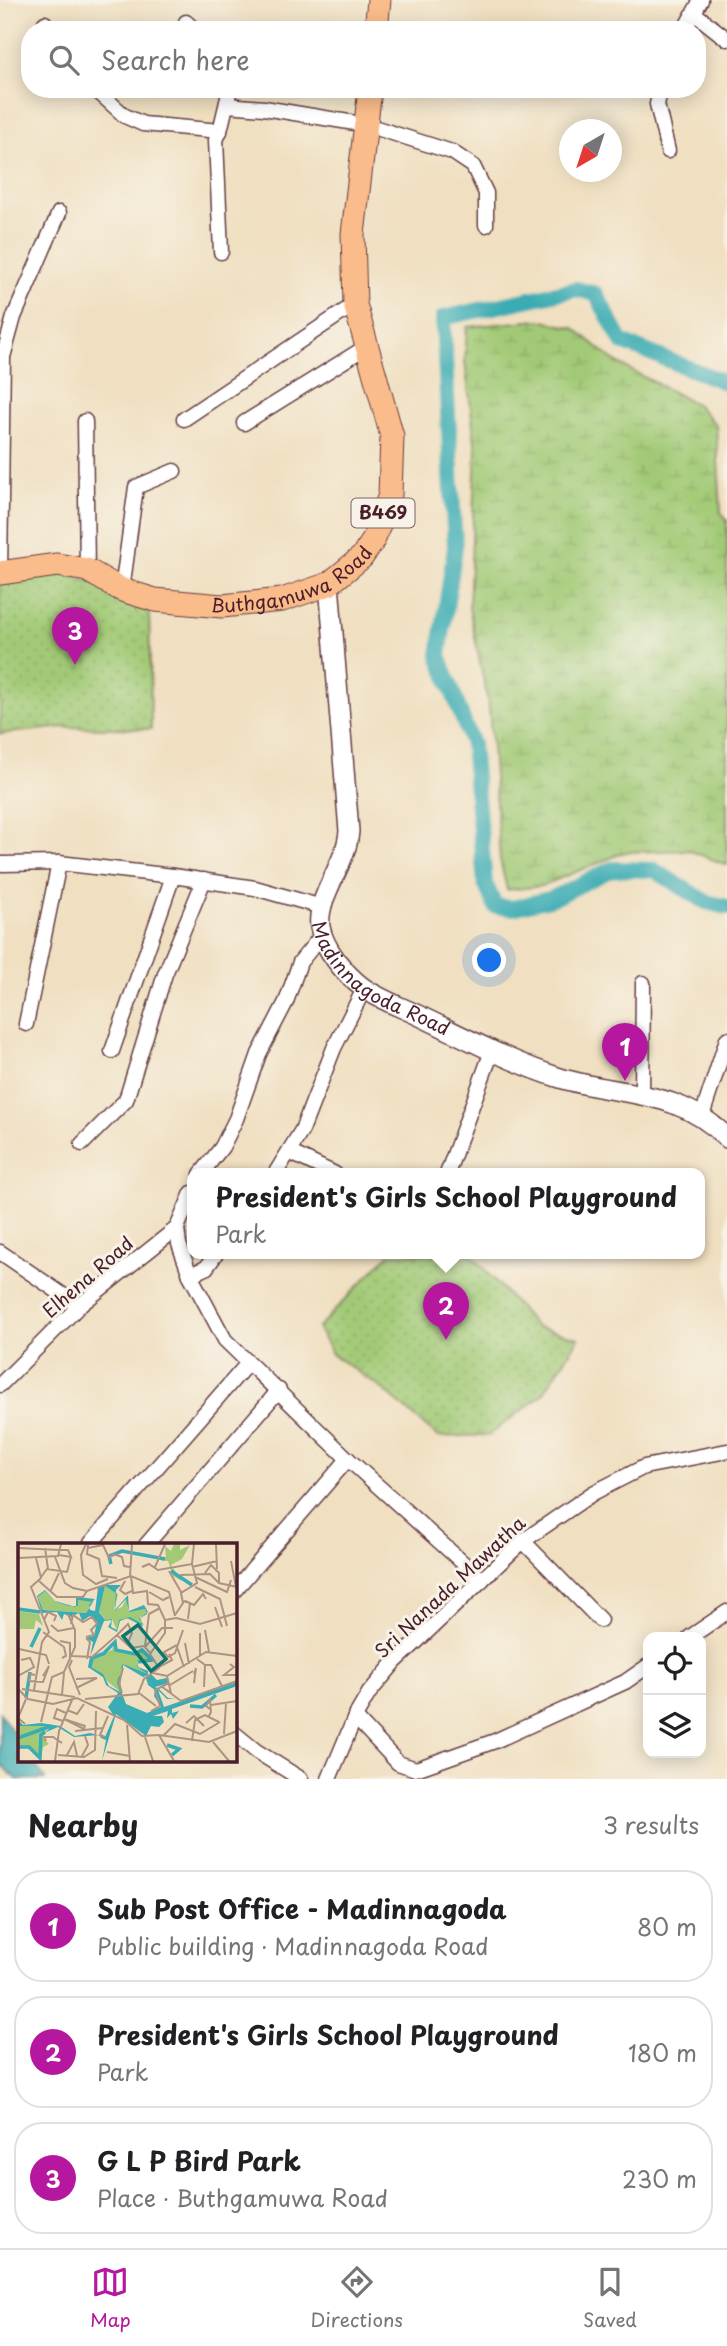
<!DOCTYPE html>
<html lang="en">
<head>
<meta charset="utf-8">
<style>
  body { margin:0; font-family:"Playpen Sans",sans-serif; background:#f2f2f2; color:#202124 }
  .controls { position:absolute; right:21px; bottom:21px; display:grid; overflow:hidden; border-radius:14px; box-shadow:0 4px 18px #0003 }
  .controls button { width:63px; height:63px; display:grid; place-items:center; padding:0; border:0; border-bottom:2px solid #e0e0e0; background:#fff; color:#202124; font:35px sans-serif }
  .compass { position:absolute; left:559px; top:119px; width:63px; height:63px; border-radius:50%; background:#fff; box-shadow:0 4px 18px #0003; rotate:219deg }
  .you { position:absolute; left:490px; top:961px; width:24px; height:24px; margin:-18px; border:5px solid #fff; border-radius:50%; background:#1a73e8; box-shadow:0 0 0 10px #1a73e833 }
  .badge { display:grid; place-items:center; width:46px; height:46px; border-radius:50%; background:#b5179e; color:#fff; font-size:23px; font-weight:700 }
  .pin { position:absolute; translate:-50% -58px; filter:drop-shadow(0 2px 4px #0008) }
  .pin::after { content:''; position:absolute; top:37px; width:24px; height:21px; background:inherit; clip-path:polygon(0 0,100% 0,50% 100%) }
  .popup { position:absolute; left:187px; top:1168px; width:518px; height:91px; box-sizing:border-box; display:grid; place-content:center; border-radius:14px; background:#fff; filter:drop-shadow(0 2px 5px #0005); font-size:23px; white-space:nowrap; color:#757577 }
  .popup b { font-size:26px; color:#202124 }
  .popup::after { content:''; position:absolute; left:50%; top:100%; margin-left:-14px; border:14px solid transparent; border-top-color:#fff }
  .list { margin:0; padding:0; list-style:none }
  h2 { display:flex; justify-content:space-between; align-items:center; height:91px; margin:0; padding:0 28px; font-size:30px }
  h2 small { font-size:23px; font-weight:400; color:#757577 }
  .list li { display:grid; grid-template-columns:46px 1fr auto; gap:21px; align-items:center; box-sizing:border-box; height:112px; margin:0 14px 14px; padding:0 14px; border:2px solid #e0e0e0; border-radius:28px }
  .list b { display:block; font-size:26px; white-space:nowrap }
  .list p { margin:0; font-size:23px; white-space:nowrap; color:#757577 }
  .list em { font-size:23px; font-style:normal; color:#757577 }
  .icon { flex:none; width:38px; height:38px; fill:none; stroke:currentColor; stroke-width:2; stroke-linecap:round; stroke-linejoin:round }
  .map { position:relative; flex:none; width:727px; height:1779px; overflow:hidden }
  .search { position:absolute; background:#fff; box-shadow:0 4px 18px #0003; left:21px; right:21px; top:21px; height:77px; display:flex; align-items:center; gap:18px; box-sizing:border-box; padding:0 24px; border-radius:28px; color:#757577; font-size:26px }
  .sheet { height:469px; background:#fff }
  nav { display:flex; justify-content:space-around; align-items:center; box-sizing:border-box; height:98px; border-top:2px solid #e0e0e0; background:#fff; font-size:19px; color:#757577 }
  nav a { display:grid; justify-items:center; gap:4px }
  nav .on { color:#b5179e }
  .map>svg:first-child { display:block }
  .wetland { fill:url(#wetland-marsh); stroke:#767450; stroke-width:2 }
  .park { fill:url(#park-dots); stroke:#767450; stroke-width:2 }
  .water { fill:#3aacb3; stroke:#42666f; stroke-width:2 }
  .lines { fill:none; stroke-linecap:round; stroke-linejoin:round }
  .canal { stroke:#3aacb3; stroke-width:16 }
  .minor-casing { stroke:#633c41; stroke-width:17 }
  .tertiary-casing { stroke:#633c41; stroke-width:22 }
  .primary-casing { stroke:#633c41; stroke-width:25 }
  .minor { stroke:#fff; stroke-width:14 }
  .tertiary { stroke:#fff; stroke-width:19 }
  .primary { stroke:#fabc8b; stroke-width:23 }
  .labels { text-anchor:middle; stroke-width:6; stroke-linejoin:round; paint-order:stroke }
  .shield { fill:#f7f3e8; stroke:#7e5f64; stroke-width:2 }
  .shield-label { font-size:18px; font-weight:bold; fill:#4a1f2b }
  .street-label { font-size:19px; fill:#4a1f2b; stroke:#f7f3e8 }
  .inset-river { fill:none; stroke:#3aacb3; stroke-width:3.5 }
  .inset-road { fill:none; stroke:#ae9284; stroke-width:2 }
  .view { fill:#0f766e; fill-opacity:0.15; stroke:#0f766e; stroke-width:3.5 }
  .inset-edge { fill:none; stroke:#4a1f2b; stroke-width:3.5 }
</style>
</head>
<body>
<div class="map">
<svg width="727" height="1779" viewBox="0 0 727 1779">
  <defs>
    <pattern id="wetland-marsh" width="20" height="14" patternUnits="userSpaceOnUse" patternTransform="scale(1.75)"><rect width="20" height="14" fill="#a2ca76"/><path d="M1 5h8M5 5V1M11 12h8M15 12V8" fill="none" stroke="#8dad66"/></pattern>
    <pattern id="park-dots" width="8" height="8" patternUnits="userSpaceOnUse" patternTransform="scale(1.75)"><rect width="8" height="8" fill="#a2ca76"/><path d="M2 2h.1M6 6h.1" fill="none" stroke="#8dad66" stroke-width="1.8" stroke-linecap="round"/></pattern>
  </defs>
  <rect width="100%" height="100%" fill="#f7f3e8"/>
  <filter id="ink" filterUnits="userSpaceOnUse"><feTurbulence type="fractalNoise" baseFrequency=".0143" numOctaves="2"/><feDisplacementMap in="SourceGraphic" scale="14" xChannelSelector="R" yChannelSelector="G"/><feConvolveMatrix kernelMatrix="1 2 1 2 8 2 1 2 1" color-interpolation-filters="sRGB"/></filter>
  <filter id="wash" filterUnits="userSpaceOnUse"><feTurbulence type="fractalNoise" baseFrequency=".00686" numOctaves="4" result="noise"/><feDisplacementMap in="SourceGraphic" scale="28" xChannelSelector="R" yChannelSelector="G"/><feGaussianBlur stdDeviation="1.57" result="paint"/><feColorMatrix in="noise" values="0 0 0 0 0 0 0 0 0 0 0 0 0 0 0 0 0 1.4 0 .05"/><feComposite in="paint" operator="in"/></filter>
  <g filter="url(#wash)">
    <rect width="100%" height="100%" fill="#f0dfc0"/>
    <path class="wetland" d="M539 320 574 328 617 363 696 404 716 425 721 512 727 520V865L688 850 625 852 541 886 507 890 500 859 489 707 469 607 476 450 465 361 467 327Z"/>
    <g class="park">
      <path d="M57 570 149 604 151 729 64 727 0 734V578Z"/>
      <path d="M389 1254H471L536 1327 579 1338 542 1395 489 1435 438 1437 384 1390 332 1354 318 1328Z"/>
    </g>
    <path class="water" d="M0 1713 19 1741V1760H32L45 1779H17L0 1764Z"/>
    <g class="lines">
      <path class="canal" d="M727 383 622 342 596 294 576 289 443 318 455 547 439 655 472 744 485 883 495 906 512 908 553 898 612 869 654 870 706 902 727 907"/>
    </g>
  </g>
  <g filter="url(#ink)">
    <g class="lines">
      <g class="minor-casing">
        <g id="minor">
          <path d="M694 13 727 39"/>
          <path d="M186 22 195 30"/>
          <path d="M45 23 49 30"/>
          <path d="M684 30 701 0"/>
          <path d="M95 89 125 116 143 124 220 131"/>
          <path d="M661 89 657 104 668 151"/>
          <path d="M227 105 264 108 367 125 452 152 473 166 486 193V225"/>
          <path d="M221 252 216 140 220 131 230 89"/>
          <path d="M184 419 355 304"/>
          <path d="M85 421 87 570"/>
          <path d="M244 423 366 347"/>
          <path d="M0 573 3 357 14 317 59 213"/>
          <path d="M122 590 136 487 174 471"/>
          <path d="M0 864 59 863 173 876 255 888 322 907"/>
          <path d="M26 1024 59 863"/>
          <path d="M112 1051 173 876"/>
          <path d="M642 1095 643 983"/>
          <path d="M702 1116 727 1039"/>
          <path d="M82 1144 126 1100 165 974 204 880"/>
          <path d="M289 1152 335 1174"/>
          <path d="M201 1174 222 1147 236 1119 259 1054 286 1002 300 962 322 935"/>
          <path d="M275 1174 302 1130 334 1048 364 989"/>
          <path d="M447 1174 492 1051"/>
          <path d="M177 1228 179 1244 190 1275 225 1340 348 1459 482 1580"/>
          <path d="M0 1252 79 1306"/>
          <path d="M190 1275 206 1268 216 1254"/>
          <path d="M0 1385 79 1306 177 1228 192 1193"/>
          <path d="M523 1541 600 1620"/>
          <path d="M91 1543 248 1363"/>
          <path d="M146 1545 279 1390"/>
          <path d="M234 1591 348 1459"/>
          <path d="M690 1637 727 1612"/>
          <path d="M355 1717 398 1763 416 1769 495 1741 625 1682 648 1666"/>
          <path d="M234 1733 256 1751 301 1779"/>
          <path d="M329 1779 355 1717 369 1693 395 1662 523 1541 593 1493 644 1467 727 1451"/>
        </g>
      </g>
      <g class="tertiary-casing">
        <g id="tertiary">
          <path id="s1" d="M329 584 349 831C347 864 316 896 320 927 324 949 345 974 362 987 380 1000 404 1008 424 1018 468 1039 513 1063 560 1078 622 1097 678 1088 727 1138"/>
        </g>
      </g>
      <g class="primary-casing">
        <g id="primary">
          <path d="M376 30 379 0"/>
          <path id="s2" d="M0 573 57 565 87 570 122 590 155 600 222 606 282 600 329 584 362 557 373 541 390 495 392 436 355 304 353 234 370 89"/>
        </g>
      </g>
      <use href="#minor" class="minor"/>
      <use href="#tertiary" class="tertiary"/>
      <use href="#primary" class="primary"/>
    </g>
  </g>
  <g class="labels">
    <rect class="shield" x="351.5" y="498.5" width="63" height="29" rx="5"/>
    <g class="shield-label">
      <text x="383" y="519">B469</text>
    </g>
    <g class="street-label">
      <text dy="7" stroke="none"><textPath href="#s2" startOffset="306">Buthgamuwa Road</textPath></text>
      <text dy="7" stroke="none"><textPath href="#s1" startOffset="432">Madinnagoda Road</textPath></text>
      <text transform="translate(88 1277) rotate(-41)" y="7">Elhena Road</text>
      <text transform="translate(450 1587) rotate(-43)" y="7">Sri Nanada Mawatha</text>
    </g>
  </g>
  <g transform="translate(18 1543)">
    <rect width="219" height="219" fill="#f0dfc0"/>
    <path d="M156 1H162V7L172 2 164 16 153 22 164 38 155 33 150 18 142 17 148 14 147 3 153 8ZM87 43 100 51 96 67 104 64 109 54 110 68 127 66 129 71 122 74 125 82 107 75 101 78 99 88 94 76 87 77 81 68ZM27 48 38 59 51 63H60V57L75 58 68 70 25 67 20 54ZM0 68 21 71 25 83 18 77 16 86H0ZM97 99 99 108 116 112 124 107 133 117 119 119V124L130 129 126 133 105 121 102 149 74 125 75 115 94 107ZM0 183H32L23 193 31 201 25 204 23 216 9 204H0Z" fill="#a2ca76"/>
    <path d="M87 42H103L98 47 97 67 110 52 111 68 126 62 130 69 122 75 125 84 110 75 102 78 99 89 90 84 94 77 86 78 72 114 73 124 85 131 91 143 102 149 99 140 100 135 105 128 103 124 105 121 130 131 119 124V118L120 124 130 128V132L125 134 105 122V128L100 140 108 161 129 170 143 164 136 153 137 147 130 142 128 135 133 131 139 137 149 135 151 140 137 144 141 146 150 155 157 156H149L140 147 146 164 219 139V143L154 166V170L161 168 155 176 153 171 149 175 150 168 135 173H144L146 179 141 184 133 183 128 193 98 171 84 218 88 197 83 195 81 192 56 194 40 184 26 190 31 186 29 183H0V177L5 182 23 180 42 183 57 193 72 190 87 194 96 173 90 164 100 150 88 142 85 134 70 124 75 99 68 95 76 93 79 79 72 73 64 78 61 70 53 74 46 71 44 77 39 69 24 70 19 53 27 47 37 58 58 64V54L77 56 71 62 72 67 77 68 80 45ZM87 43 99 51 97 68 108 56 111 69 127 66 129 71 121 76 126 82 112 74 101 77 99 87 93 84 94 76 87 77 81 69ZM27 48 38 59 51 63H60V57L75 59 68 70 25 67 20 54Z" fill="#3aacb3" fill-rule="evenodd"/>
    <path class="inset-river" d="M93 21 91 13 104 8 147 16M153 28 174 42M0 66 22 69M13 104 22 85M86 110 97 99 98 107 117 111 124 107 134 117 120 119M72 125 74 115 87 110M8 155 12 129M172 163 184 164 198 152M0 195 33 183M149 202 161 206 154 212M0 204H11L22 215 23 192 27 189"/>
    <path class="inset-road" d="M68 1 63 12 65 32 78 41 90 36M198 1 199 26M70 2 69 11 81 16 84 33 99 35M0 5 42 7M27 5 30 26M70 5 85 2 91 15 96 11 104 14 106 23 112 24M41 12 53 14 50 7H42M37 14 47 40 55 45 69 48 113 33 151 49 157 73M0 15 40 13 43 1M213 18 218 44M124 24 131 21 140 27 174 21M137 24 147 1M174 24 199 18M151 28 163 49M187 30 193 22 201 30V39M162 32 192 31 201 40 219 44M112 33 114 1M113 33 115 50 129 48 130 61 140 62 147 77M23 34 29 26 49 29 53 14M177 34 209 49 213 37M21 38 39 54H65L69 48M107 38 102 47 107 51 114 48M177 44 202 56 209 83M32 49 41 30M131 49 145 57 151 54M165 58 172 60 170 76M167 58 176 62 185 51 188 56M197 64 204 84M157 72 165 60 163 50 179 40 174 21 176 1M158 75 182 81 219 70M26 77 30 69 38 73 36 78M53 81 55 72 65 79 74 74 79 81 73 87 76 92 68 94M33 82 40 88 56 85M187 87 191 109M25 89 46 104 48 113 44 115M182 90V113M99 92 110 81 114 90 109 102M68 95 72 99 69 116M42 98 52 100V115M167 100 171 121M159 102 146 109 150 114 157 110 165 87M127 103 131 71 142 65M127 104 144 85H155M159 104 166 124M1 106 28 112 31 121M54 113 74 114 99 92 113 105 126 103 132 110M179 116 187 122 186 144M54 117 51 124 62 152M212 121 216 124 206 132H219M187 122H193L204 143M141 124 154 117 151 111M135 130 149 133 188 109 219 113M176 131 178 125 176 140M17 132 12 131 11 138 25 139 31 123 25 133M0 133 16 124 12 115 3 117M58 136 79 135M152 142 175 128M143 143 163 158 219 138M58 145 79 135M0 146 10 156 35 161 59 155 106 177 124 193 141 192M4 146 57 154M16 147 24 99 31 89 13 44 23 35 18 15M149 147 153 150 149 133M104 150 101 140 105 125M121 150 138 163M44 151 46 130M67 156 120 151 126 136 141 125 132 111 147 90V77L158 75M193 162 219 158M49 167 59 171 66 161M133 168 142 163 137 147 151 140M191 173 193 169 192 157 188 163 192 166M46 176 67 183M48 177 66 186 67 182M45 178 36 175 39 166 48 170M23 179 34 134 46 129 57 104V87L50 71M168 180 176 173 186 183M7 181 0 175 8 156M109 182 112 218M57 188 85 185M206 191 208 160M141 192 191 199 219 188M141 192 156 218M145 193 157 181 182 191 202 179M87 194 82 192 90 173M127 194 135 218M28 198 26 194H35L44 200M174 198 177 177 187 172 201 179M195 199 211 218M89 209 112 213M40 212 66 214 77 207 78 168M49 212 56 199 59 213M64 213 70 202 67 193M37 218 41 188 54 157"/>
    <path class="view" d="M120 82 148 116 133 128 105 93Z"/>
    <rect width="219" height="219" class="inset-edge"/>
  </g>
</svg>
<div class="controls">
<button><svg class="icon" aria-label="locate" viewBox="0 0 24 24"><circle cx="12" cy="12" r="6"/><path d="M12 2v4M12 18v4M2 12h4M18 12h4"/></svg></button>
<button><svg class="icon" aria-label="layers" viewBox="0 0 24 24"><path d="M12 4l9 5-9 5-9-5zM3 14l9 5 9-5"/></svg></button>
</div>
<svg class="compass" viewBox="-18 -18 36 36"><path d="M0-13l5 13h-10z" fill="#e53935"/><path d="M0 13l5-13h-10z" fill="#757577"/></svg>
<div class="you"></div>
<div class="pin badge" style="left:625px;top:1081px">1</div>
<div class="pin badge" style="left:446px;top:1340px">2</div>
<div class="popup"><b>President's Girls School Playground</b>Park</div>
<div class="pin badge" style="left:75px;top:665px">3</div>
<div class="search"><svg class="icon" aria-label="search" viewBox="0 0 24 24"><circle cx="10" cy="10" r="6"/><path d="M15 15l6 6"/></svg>Search here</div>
</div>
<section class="sheet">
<h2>Nearby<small>3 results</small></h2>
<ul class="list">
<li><span class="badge">1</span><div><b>Sub Post Office - Madinnagoda</b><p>Public building · Madinnagoda Road</p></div><em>80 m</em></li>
<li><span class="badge">2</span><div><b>President's Girls School Playground</b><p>Park</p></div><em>180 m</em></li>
<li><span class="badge">3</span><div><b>G L P Bird Park</b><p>Place · Buthgamuwa Road</p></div><em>230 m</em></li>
</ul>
</section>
<nav>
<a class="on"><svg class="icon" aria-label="map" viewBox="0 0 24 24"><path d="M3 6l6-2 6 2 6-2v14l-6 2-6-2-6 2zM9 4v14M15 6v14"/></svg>Map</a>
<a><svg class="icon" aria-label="directions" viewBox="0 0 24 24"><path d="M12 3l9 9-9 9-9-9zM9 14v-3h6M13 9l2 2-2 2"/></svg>Directions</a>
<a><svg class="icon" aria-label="saved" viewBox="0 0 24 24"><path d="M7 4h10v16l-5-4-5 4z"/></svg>Saved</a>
</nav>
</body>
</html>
